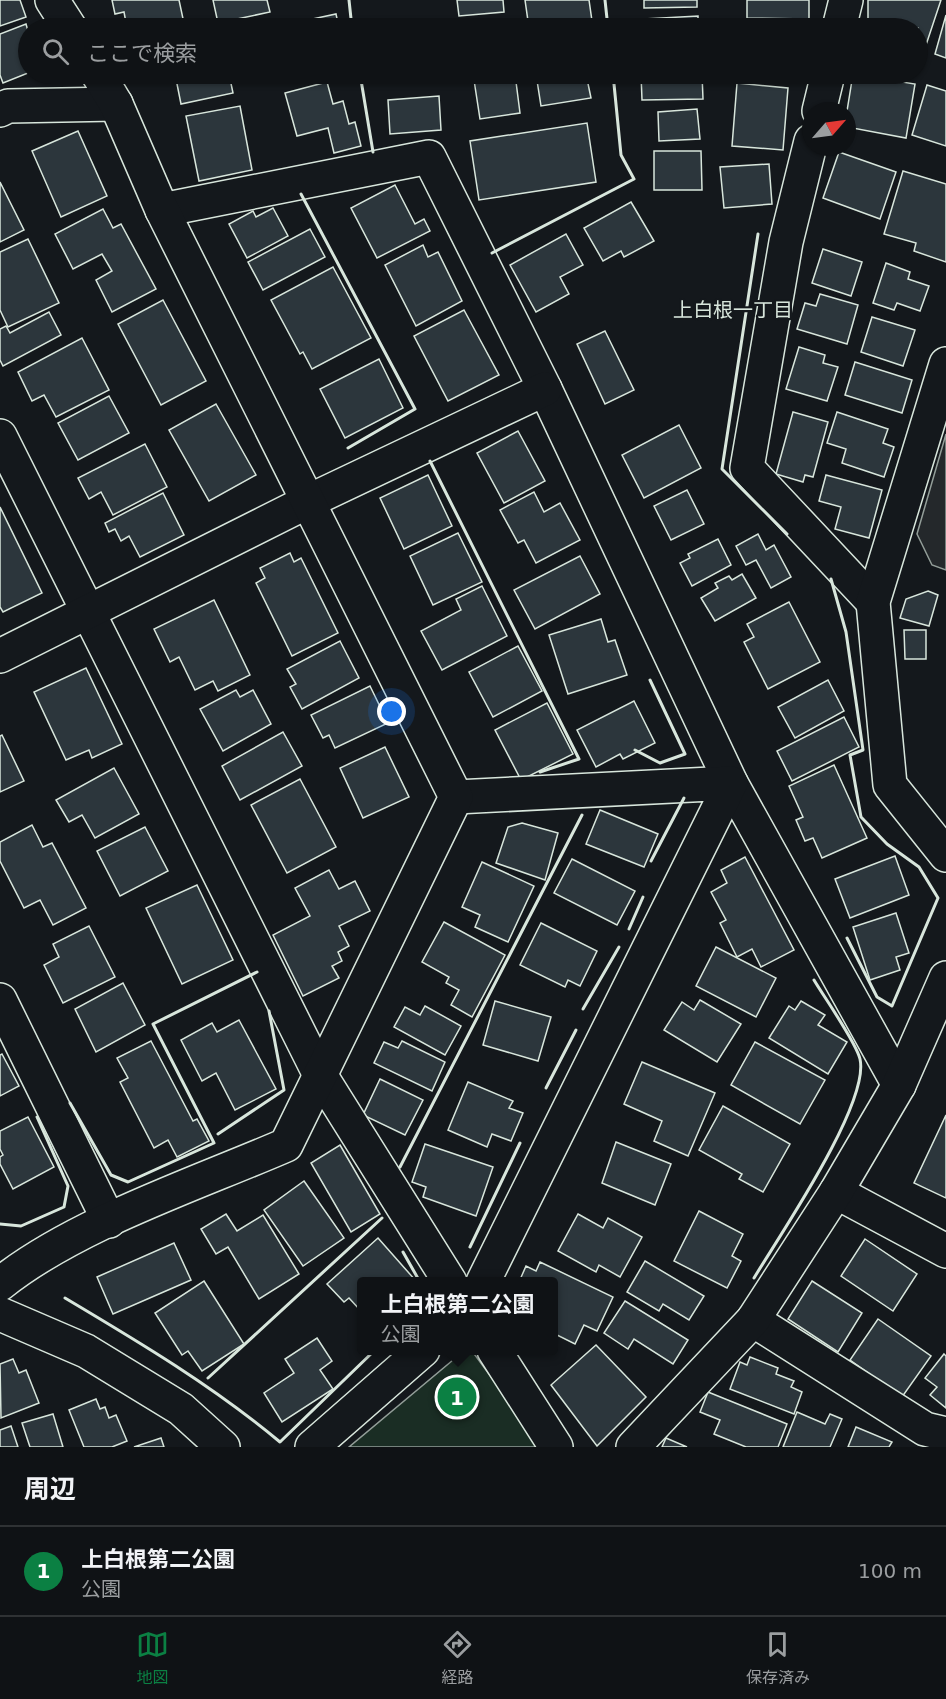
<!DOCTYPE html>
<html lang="ja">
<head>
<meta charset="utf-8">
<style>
  body { margin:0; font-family:"DejaVu Sans","Noto Sans JP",sans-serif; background:#1d2022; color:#f1f3f6 }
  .compass { position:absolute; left:802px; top:102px; width:54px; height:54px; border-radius:50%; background:#0f1215; box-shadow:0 2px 4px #0004; rotate:62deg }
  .you { position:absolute; left:392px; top:712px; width:21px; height:21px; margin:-15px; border:4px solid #fff; border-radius:50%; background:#1a73e8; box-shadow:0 0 0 9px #1a73e833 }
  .badge { display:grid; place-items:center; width:39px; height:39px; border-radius:50%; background:#0b8043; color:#fff; font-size:20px; font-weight:700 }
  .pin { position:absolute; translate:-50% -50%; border:3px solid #fff; box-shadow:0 2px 6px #0006 }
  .popup { position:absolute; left:357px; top:1277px; width:201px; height:78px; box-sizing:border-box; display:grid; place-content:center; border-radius:6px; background:#0f1215; filter:drop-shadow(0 2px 4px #0005); font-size:20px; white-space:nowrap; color:#9b9ea0 }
  .popup b { font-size:22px; color:#f1f3f6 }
  .popup::after { content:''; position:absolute; left:50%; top:100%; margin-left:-12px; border:12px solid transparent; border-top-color:#0f1215 }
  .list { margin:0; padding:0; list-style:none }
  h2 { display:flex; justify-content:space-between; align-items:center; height:78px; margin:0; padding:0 24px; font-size:26px }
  h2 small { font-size:20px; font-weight:400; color:#9b9ea0 }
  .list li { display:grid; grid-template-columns:39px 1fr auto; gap:18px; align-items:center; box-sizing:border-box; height:90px; padding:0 24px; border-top:2px solid #2f3234 }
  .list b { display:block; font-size:22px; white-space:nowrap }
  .list p { margin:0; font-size:20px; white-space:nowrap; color:#9b9ea0 }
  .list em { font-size:20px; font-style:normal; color:#9b9ea0 }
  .icon { flex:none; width:33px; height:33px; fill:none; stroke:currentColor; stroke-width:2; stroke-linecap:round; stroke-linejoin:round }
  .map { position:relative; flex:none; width:946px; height:1447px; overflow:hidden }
  .search { position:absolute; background:#0f1215; box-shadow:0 2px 4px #0004; left:18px; right:18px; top:18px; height:66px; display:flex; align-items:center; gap:15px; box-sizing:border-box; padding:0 21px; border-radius:33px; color:#9b9ea0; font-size:22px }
  .sheet { height:168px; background:#0f1215 }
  nav { display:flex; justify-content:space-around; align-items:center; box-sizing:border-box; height:84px; border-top:2px solid #2f3234; background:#0f1215; font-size:16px; color:#9b9ea0 }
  nav a { display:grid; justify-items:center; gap:3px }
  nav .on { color:#0b8043 }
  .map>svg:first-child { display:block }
  .green { fill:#1a2d24; stroke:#939e99; stroke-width:1.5 }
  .parking { fill:#24282b; stroke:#939e99; stroke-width:1.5 }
  .building { fill:#2c363c; stroke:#d8e6dc; stroke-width:1.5 }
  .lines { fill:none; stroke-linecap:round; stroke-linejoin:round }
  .minor-casing { stroke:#d8e6dc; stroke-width:36 }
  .minor { stroke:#14181c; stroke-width:33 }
  .wall { stroke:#d8e6dc; stroke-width:3 }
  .labels { text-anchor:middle; stroke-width:4.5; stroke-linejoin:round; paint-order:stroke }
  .neighbourhood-label { font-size:20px; fill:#d8e6dc; stroke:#14181c }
</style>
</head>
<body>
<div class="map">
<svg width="946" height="1447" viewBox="0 0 946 1447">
  <rect width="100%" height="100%" fill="#14181c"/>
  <path class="green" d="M465 1350 472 1351 543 1447H349Z"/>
  <path class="parking" d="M946 434V570L932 565 917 534Z"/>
  <g class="building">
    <path d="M0 0H20L26 17 0 26Z"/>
    <path d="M112 0H179L185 28H127L124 12 115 14Z"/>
    <path d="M213 0H267L270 12 218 23Z"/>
    <path d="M457 0H503L504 12 459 16Z"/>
    <path d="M525 0H589L593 28H529Z"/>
    <path d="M644 0H697V7L644 8Z"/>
    <path d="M747 0H809V19L747 18Z"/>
    <path d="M868 0H941L918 69V28H871L873 24 868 20Z"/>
    <path d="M336 14 339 28H305L303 21Z"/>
    <path d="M946 15V58L935 54Z"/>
    <path d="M698 16V28H644V19Z"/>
    <path d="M292 19 295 28H258Z"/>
    <path d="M429 20 430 28H385V26Z"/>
    <path d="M26 24 28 31V73L3 83 0 75V34Z"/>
    <path d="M175 74H229L233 93 181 104Z"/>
    <path d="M254 74H277L255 79Z"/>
    <path d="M515 74 520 113 480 119 474 80Z"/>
    <path d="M536 74H586L591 98 541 106Z"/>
    <path d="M641 74H702L703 99 642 100Z"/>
    <path d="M713 74H786V79L713 78Z"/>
    <path d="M853 74 915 84 906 138 847 127V111Z"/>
    <path d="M327 82 333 104 343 101 349 124 355 122 361 146 334 153 328 128 297 136 285 93Z"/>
    <path d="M737 83 788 88 783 150 732 146Z"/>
    <path d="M927 85 946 91V146L912 135Z"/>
    <path d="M439 96 441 130 390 134 388 100Z"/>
    <path d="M240 106 252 170 199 181 186 116Z"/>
    <path d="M697 109 700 139 659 141 658 112Z"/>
    <path d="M587 123 596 182 479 200 470 141Z"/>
    <path d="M78 131 107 196 61 217 32 151Z"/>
    <path d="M654 151H701L702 190H654Z"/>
    <path d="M839 152 896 172 880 219 823 198Z"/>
    <path d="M769 164 772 204 724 208 720 167Z"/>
    <path d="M903 171 946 184V262L914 251 916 243 884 234Z"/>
    <path d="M0 182 24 230 0 242Z"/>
    <path d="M395 185 415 224 424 219 430 231 377 258 351 208Z"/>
    <path d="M631 202 654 241 624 257 621 251 603 261 584 228Z"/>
    <path d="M273 208 288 236 247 258 229 224 253 211 256 217Z"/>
    <path d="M103 209 113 228 121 224 156 289 112 312 96 280 112 271 102 254 73 269 55 234Z"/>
    <path d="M310 229 325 257 263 290 248 262Z"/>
    <path d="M566 234 583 265 560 277 569 294 536 312 510 265Z"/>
    <path d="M28 239 59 303 8 327 0 310V252Z"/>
    <path d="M423 245 428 257 438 252 462 301 416 326 385 265Z"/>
    <path d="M823 249 862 262 851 296 812 283Z"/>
    <path d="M886 263 910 272 908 279 929 286 920 311 897 303 894 310 873 303Z"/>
    <path d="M333 267 371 338 312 369 303 352 300 354 271 300Z"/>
    <path d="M820 294 858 305 847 344 797 329 805 303 816 306Z"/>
    <path d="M163 300 206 381 161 405 118 324Z"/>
    <path d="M464 310 499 375 448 401 414 336Z"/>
    <path d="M49 312 61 335 3 366 0 360V329L6 326 10 333Z"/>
    <path d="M872 317 915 330 903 366 861 352Z"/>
    <path d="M605 331 634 390 605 404 577 344Z"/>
    <path d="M82 338 109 390 56 417 44 395 32 401 18 372Z"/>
    <path d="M799 347 825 355 823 363 838 367 827 401 786 389Z"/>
    <path d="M379 359 403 408 345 438 320 389Z"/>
    <path d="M855 362 912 380 902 413 845 395Z"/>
    <path d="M109 396 129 433 78 460 58 423Z"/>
    <path d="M216 404 256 475 209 501 169 430Z"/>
    <path d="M793 412 828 422 813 477 805 475 803 482 776 474Z"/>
    <path d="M837 412 888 429 883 443 894 447 884 477 842 463 846 449 827 443Z"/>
    <path d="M679 425 701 468 644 498 622 455Z"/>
    <path d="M518 431 545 481 504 503 477 453Z"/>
    <path d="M145 444 167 487 113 515 101 492 89 499 78 478Z"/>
    <path d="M428 475 452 526 404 549 380 498Z"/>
    <path d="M826 475 882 490 869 538 835 529 841 507 819 501Z"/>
    <path d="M687 490 704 524 671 540 654 506Z"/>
    <path d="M534 492 544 512 560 503 580 540 536 563 524 540 518 543 500 510Z"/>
    <path d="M163 493 184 535 140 557 129 536 121 541 115 529 109 532 105 523Z"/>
    <path d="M0 507 42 593 3 612 0 607Z"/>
    <path d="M458 533 482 582 433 605 410 556Z"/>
    <path d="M758 534 766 550 774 545 791 577 771 588 756 560 746 565 736 546Z"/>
    <path d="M718 539 731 565 692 586 680 563 690 558 688 554Z"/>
    <path d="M290 553 294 562 301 558 338 633 292 656 256 583 265 578 260 568Z"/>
    <path d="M580 556 600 594 535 629 514 590Z"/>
    <path d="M742 574 756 598 715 621 701 598 718 588 715 583 729 576 732 580Z"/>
    <path d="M482 586 507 636 442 670 421 631 461 610 456 599Z"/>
    <path d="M928 591 938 595 929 626 900 618 906 599Z"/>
    <path d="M214 600 250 675 218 691 213 681 195 690 179 657 170 662 154 629Z"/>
    <path d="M789 602 820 662 768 689 744 642 754 637 747 624Z"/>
    <path d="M601 619 608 642 615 640 627 675 568 694 549 635Z"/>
    <path d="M904 630H926V659H905Z"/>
    <path d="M340 641 359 678 302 709 290 687 296 684 287 669Z"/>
    <path d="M518 646 542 691 493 717 469 672Z"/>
    <path d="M86 668 122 744 92 758 89 750 66 760 34 692Z"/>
    <path d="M828 680 844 711 795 738 778 707Z"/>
    <path d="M370 686 388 723 335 748 329 735 323 738 311 715Z"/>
    <path d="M236 690 240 697 253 690 271 724 223 751 200 709Z"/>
    <path d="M634 701 655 743 623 759 620 754 596 767 577 730Z"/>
    <path d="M547 703 573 754 521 780 495 730Z"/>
    <path d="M844 717 859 747 792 781 777 751Z"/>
    <path d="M283 732 302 766 240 800 222 766Z"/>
    <path d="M2 735 24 781 0 792V736Z"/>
    <path d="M385 747 409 797 363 818 340 768Z"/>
    <path d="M834 765 867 838 822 858 813 838 805 841 796 820 803 817 789 786Z"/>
    <path d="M114 768 139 814 95 838 82 815 69 822 56 800Z"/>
    <path d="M300 779 336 847 287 873 251 805Z"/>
    <path d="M600 810 658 834 644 867 586 844Z"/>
    <path d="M522 823 558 833 545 880 496 863 508 827Z"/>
    <path d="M32 825 43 847 52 843 86 908 53 925 40 900 24 908 0 861V842Z"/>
    <path d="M145 827 168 871 120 896 97 851Z"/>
    <path d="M895 856 909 895 850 918 835 879Z"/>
    <path d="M745 857 794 950 761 967 752 949 737 957 720 923 726 920 711 892 727 883 721 870Z"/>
    <path d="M572 859 635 891 617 925 554 893Z"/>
    <path d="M482 862 534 886 508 942 475 927 480 915 462 907Z"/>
    <path d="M329 870 339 889 355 881 370 911 339 926 349 946 338 952 342 961 332 966 339 978 303 996 273 935 310 916 295 888Z"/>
    <path d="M197 885 233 960 182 984 146 908Z"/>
    <path d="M896 913 909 953 896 957 900 970 870 980 853 927Z"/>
    <path d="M444 922 505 955 472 1017 451 1005 459 990 446 983 449 977 422 962Z"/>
    <path d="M541 923 597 951 580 986 568 980 565 987 520 965Z"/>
    <path d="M89 926 115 977 63 1003 44 965 59 957 53 944Z"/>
    <path d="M716 947 776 978 756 1017 696 986Z"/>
    <path d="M123 983 145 1025 96 1052 75 1009Z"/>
    <path d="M700 1000 741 1024 717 1062 664 1030 682 1002 694 1010Z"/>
    <path d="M495 1001 551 1017 538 1061 483 1045Z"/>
    <path d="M801 1001 825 1015 818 1025 847 1042 828 1074 769 1038 789 1006 795 1010Z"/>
    <path d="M425 1006 461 1026 445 1055 394 1027 405 1007 420 1015Z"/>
    <path d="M239 1020 276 1089 235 1110 216 1073 202 1081 181 1040 212 1023 217 1032Z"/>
    <path d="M151 1041 193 1121 197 1119 209 1141 177 1157 168 1140 154 1148 120 1082 128 1078 117 1058Z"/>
    <path d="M402 1041 445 1062 432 1091 374 1063 384 1042 398 1048Z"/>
    <path d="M755 1042 825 1080 800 1124 731 1085Z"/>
    <path d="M2 1054 19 1086 0 1096V1055Z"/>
    <path d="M642 1062 715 1093 688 1156 654 1141 662 1121 624 1104Z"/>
    <path d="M380 1079 423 1100 405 1135 363 1115Z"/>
    <path d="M468 1082 513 1101 509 1108 523 1113 511 1141 492 1134 487 1147 448 1130Z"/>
    <path d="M723 1106 790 1144 763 1192 739 1179 742 1174 699 1150Z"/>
    <path d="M946 1115V1198L914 1183Z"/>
    <path d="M28 1117 54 1167 13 1189 0 1164V1157L3 1155 0 1149V1131Z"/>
    <path d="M616 1142 671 1164 655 1205 602 1183Z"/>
    <path d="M425 1144 493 1167 476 1216 423 1197 426 1187 412 1182Z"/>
    <path d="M340 1145 380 1214 351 1232 311 1163Z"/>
    <path d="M304 1181 344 1238 303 1266 264 1210Z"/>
    <path d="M699 1211 743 1234 732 1256 741 1261 727 1288 674 1261Z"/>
    <path d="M226 1214 237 1231 263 1215 299 1274 259 1299 228 1247 216 1254 201 1229Z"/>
    <path d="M578 1214 603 1228 608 1218 642 1237 620 1277 599 1265 596 1272 558 1251Z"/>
    <path d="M378 1238 416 1281 361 1282V1311L349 1298 344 1302 327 1284Z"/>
    <path d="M865 1239 917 1274 893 1311 841 1276Z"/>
    <path d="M174 1243 191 1280 113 1314 97 1277Z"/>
    <path d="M645 1261 704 1296 689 1320 663 1304 659 1311 627 1292Z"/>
    <path d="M540 1262 613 1297 597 1331 584 1325 575 1344 553 1333V1282H519L526 1266 536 1271Z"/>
    <path d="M204 1281 244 1344 202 1371 188 1351 182 1355 155 1313Z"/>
    <path d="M812 1281 862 1313 838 1352 788 1319Z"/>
    <path d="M625 1301 688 1340 673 1364 634 1339 628 1349 604 1333Z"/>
    <path d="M878 1319 931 1356 902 1397 850 1360Z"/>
    <path d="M317 1338 332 1361 320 1370 333 1389 282 1422 264 1393 294 1373 285 1359Z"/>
    <path d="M596 1345 646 1397 597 1446 551 1385Z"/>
    <path d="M944 1354 946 1356V1408L930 1395 937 1387 925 1378Z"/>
    <path d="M750 1357 778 1368 776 1374 794 1381 791 1387 802 1392 794 1414 730 1389 740 1362 747 1365Z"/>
    <path d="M13 1359 19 1373 26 1370 39 1403 1 1418 0 1364Z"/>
    <path d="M708 1392 787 1424 778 1447H746L714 1434 720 1420 700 1412Z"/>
    <path d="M96 1399 100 1409 105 1407 109 1418 116 1415 127 1441 112 1447H84L69 1410Z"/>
    <path d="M797 1412 825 1424 830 1414 842 1419 830 1447H783Z"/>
    <path d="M53 1414 63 1447H30L22 1423Z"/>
    <path d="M11 1426 18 1447H0V1430Z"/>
    <path d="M856 1427 892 1442 889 1447H848Z"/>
    <path d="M161 1438 164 1447H134Z"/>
    <path d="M666 1438 687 1447H662Z"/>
  </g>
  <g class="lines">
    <g class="minor-casing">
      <g id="minor">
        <path d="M52 0 70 28"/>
        <path d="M839 28 846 0"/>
        <path d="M0 110 8 106 116 104"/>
        <path d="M819 111 828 74"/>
        <path d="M811 141 786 242 747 468 873 602"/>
        <path d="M162 210 429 157 545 389 731 783 899 1085"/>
        <path d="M946 364 873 602 890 785 946 855"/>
        <path d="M0 436 319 1073 450 1282"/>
        <path d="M0 656 309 501 545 389"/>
        <path d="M456 797 731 783 483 1282"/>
        <path d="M0 1000 109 1221"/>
        <path d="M836 1192 946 1251"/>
        <path d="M0 1284C75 1224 196 1184 286 1145L456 797 162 210 116 104 98 74"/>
        <path d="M0 1314 86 1351 181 1409 223 1447"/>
        <path d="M753 1320 925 1429 946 1434"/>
        <path d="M494 1350 556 1447"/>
        <path d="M312 1447 423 1350"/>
        <path d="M633 1447 753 1320 836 1192 899 1085 946 978"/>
      </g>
    </g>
    <use href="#minor" class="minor"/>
    <g class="wall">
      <path d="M349 0 352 28"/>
      <path d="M605 0 608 28"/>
      <path d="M360 74 373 152"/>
      <path d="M301 194 415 409 348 448"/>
      <path d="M758 234 722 469 787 534"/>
      <path d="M492 253 634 179 621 155 613 74"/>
      <path d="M430 461 579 759 540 772"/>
      <path d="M831 579 846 632 863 750 850 755 861 817 887 844 919 867 938 898 892 1006 877 997 847 938"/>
      <path d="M635 750 660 763 685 754 650 680"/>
      <path d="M651 861 684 798"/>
      <path d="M629 929 643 897"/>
      <path d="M583 1009 619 947"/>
      <path d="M546 1088 576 1030"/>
      <path d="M70 1103 111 1175 128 1182 214 1143 153 1024 257 972"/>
      <path d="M218 1134 284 1090 269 1011"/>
      <path d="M400 1167 582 815"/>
      <path d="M0 1224 21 1226 64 1207 68 1186 37 1117"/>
      <path d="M470 1247 520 1143"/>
      <path d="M403 1252 420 1282"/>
      <path d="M754 1278C780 1235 870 1103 860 1059 856 1042 824 997 814 980"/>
      <path d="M65 1298C139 1342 213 1386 280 1442L375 1350"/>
      <path d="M208 1378 382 1218"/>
    </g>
  </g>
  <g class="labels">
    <g class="neighbourhood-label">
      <text x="733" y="317">上白根一丁目</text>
    </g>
  </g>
</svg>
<svg class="compass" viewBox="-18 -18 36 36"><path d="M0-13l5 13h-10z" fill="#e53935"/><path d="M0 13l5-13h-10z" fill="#9b9ea0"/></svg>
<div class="you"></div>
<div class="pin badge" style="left:457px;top:1397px">1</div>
<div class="popup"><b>上白根第二公園</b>公園</div>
<div class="search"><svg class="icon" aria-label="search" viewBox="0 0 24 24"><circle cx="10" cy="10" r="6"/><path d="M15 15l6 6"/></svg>ここで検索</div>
</div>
<section class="sheet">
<h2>周辺<small></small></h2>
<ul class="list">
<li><span class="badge">1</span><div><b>上白根第二公園</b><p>公園</p></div><em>100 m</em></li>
</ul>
</section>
<nav>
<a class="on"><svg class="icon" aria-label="map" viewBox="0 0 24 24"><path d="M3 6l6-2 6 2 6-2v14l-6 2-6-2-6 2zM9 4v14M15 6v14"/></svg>地図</a>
<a><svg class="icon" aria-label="directions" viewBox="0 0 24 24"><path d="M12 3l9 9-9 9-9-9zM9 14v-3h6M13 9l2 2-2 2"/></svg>経路</a>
<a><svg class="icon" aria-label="saved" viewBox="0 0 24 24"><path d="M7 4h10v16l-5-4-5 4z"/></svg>保存済み</a>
</nav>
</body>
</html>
